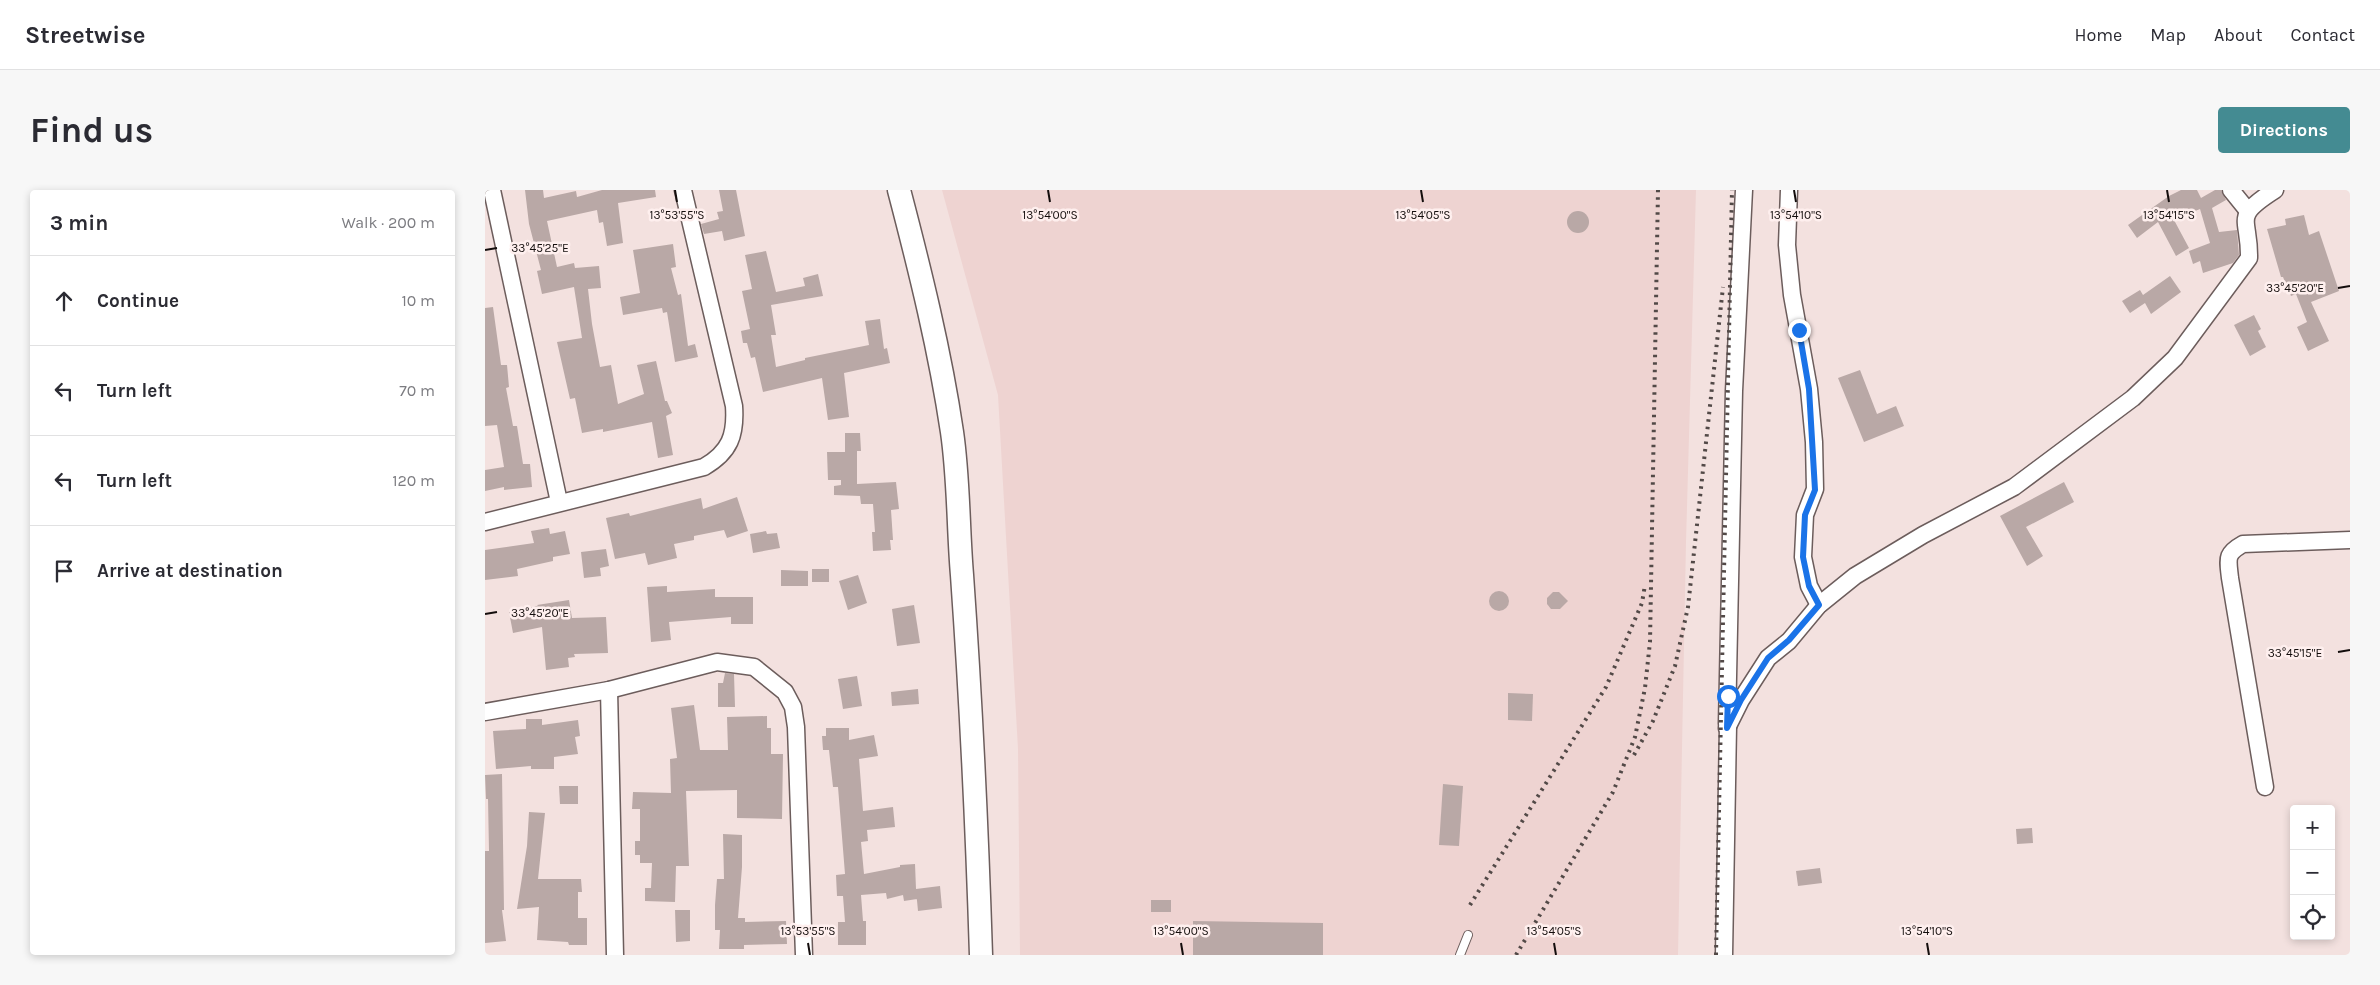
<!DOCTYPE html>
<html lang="en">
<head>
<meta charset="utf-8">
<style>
  body { margin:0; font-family:Karla,sans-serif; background:#f7f7f7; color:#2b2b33 }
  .controls { position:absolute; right:15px; bottom:15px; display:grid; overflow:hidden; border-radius:5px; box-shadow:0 2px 8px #0003 }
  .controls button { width:45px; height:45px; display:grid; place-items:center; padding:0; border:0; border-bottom:1px solid #e1e1e2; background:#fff; color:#2b2b33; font:25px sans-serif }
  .stop { position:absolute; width:15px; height:15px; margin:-11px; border:4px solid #1a73e8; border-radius:50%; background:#fff }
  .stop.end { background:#1a73e8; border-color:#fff; box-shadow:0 1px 5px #0008 }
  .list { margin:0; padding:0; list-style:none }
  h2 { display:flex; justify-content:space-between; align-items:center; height:65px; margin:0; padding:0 20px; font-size:21px }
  h2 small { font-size:16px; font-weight:400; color:#7c7c81 }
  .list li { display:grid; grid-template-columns:32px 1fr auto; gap:15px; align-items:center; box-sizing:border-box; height:90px; padding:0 20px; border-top:1px solid #e1e1e2 }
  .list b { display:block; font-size:19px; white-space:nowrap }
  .list em { font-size:16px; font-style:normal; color:#7c7c81 }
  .icon { flex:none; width:28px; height:28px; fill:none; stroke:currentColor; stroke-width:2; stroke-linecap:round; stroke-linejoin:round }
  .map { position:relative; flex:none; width:1865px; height:765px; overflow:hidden; border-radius:5px }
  header { display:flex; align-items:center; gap:30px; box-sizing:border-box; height:70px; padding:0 25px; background:#fff; border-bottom:1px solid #e1e1e2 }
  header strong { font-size:24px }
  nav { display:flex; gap:28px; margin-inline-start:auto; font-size:18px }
  .intro { display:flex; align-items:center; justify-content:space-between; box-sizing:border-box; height:120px; padding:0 30px }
  h1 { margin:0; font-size:35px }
  .button { padding:12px 22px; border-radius:5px; background:#448b92; color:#fff; font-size:18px; font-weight:700 }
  main { display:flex; gap:30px; padding:0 30px }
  aside { flex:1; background:#fff; border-radius:5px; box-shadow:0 2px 8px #0003 }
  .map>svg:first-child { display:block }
  .built { fill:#eed3d1 }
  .building { fill:#b9a8a6 }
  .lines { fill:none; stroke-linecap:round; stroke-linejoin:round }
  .lane-casing { stroke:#6c5d5c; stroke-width:10 }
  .street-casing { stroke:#6c5d5c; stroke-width:19 }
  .secondary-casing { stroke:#6c5d5c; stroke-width:25 }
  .lane { stroke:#fff; stroke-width:8 }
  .street { stroke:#fff; stroke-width:16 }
  .secondary { stroke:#fff; stroke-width:22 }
  .rail { stroke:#524947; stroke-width:4; stroke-dasharray:2.5 5; stroke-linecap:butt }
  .route { stroke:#1a73e8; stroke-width:6 }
  .ticks { fill:none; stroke:#130d0c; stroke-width:2 }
  .ticks-label { font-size:12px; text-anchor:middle; fill:#130d0c; stroke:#feefee; stroke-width:5; stroke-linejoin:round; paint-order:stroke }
</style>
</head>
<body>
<header>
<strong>Streetwise</strong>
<nav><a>Home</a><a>Map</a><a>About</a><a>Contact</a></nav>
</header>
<div class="intro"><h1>Find us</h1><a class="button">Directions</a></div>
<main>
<aside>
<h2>3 min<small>Walk · 200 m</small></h2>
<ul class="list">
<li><svg class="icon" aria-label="ahead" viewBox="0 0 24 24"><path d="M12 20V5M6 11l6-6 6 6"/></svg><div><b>Continue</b></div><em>10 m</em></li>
<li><svg class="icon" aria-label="left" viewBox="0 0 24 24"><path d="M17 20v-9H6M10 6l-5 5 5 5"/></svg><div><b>Turn left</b></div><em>70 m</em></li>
<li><svg class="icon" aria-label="left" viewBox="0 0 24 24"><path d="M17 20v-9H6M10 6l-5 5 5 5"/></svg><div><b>Turn left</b></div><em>120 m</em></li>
<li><svg class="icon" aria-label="arrive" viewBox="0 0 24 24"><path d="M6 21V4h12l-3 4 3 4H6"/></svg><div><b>Arrive at destination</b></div></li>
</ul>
</aside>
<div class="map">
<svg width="1865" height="765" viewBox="0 0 1865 765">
  <rect width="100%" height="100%" fill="#f3e1df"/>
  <path class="built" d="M457 0H1211L1201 352 1193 765H535L533 559 513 205Z"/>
  <g class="building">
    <path d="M40 0H58L59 8 91 1 92 7 117 0H170L171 7 133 13 138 53 122 56 118 32 114 33 112 20 62 31 72 77 89 73 90 78 114 76 116 98 103 99 107 134 115 177 126 175 133 214 159 204 152 175 171 171 180 211H182L187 223 181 226 188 265 173 268 167 232 118 242V239L97 243 90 208 85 209 72 152 97 148 89 97 57 104 52 81 56 80 44 34Z"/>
    <path d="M234 0H251L260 46 239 51 237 41 219 44 216 34 234 29 232 22 238 21Z"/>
    <path d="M1696 0H1712L1716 8 1730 0H1736L1741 10 1727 18 1734 42 1752 40 1754 65 1748 73 1718 83 1715 71 1708 74 1704 61 1725 53 1715 19 1689 30 1704 58 1691 66 1673 32 1652 48 1643 35 1684 6Z"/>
    <circle cx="1093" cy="32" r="11"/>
    <path d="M1819 25 1824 45 1834 41 1854 101 1826 112 1844 151 1823 161 1812 137 1822 132 1811 104 1806 106 1798 87H1796L1782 39 1801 35 1800 29Z"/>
    <path d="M188 54 191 77 186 78 193 105 196 104 203 156 210 154 213 167 190 172 182 122 178 123 177 118 138 125 135 107 155 103 148 60Z"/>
    <path d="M281 61 291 102 320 96 318 88 333 84 338 106 286 115 291 145H286L291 177 320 170V168L384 155 380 131 395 129 399 159 402 158 405 173 359 183 364 227 343 230 337 188 278 202 270 167 266 168 262 153H258L256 141 265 139 257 101 267 99 260 65Z"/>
    <path d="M1685 86 1696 102 1666 124 1660 113 1645 123 1637 111 1655 100 1658 105Z"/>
    <path d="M8 117 16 175H22L24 197 21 198 28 236H32L38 274H45L47 297 19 300V297L0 301V280L19 277 12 235 0 236V118Z"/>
    <path d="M1769 125 1776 139 1773 141 1781 157 1765 166 1749 135Z"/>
    <path d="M1375 180 1392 224 1411 216 1419 236 1379 252 1353 188Z"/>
    <path d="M360 243H375L376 261H372V294L411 292 414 319 406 320 408 350H405L406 360 388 361 387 342H390L388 314H376L375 306 349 305V296L356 295V290H343L342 262H360Z"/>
    <path d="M1579 292 1589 312 1541 337 1558 366 1542 376 1515 326Z"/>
    <path d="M252 307 263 341 242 348 239 340 209 346V350L189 354 192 368 163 375 160 363 130 369 121 328 144 323 145 326 216 308 218 319Z"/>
    <path d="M64 338 65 344 80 341 85 364 68 367V371L32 379 33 386 0 390V360L49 353 46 341Z"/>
    <path d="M281 341 282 344 292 343 295 358 268 363 265 344Z"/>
    <path d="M121 359 124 376 115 378 116 386 99 388 96 362Z"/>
    <rect x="327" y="379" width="17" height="13"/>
    <path d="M296 380 323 381V396H296Z"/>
    <path d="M373 385 382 413 363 420 354 391Z"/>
    <path d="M182 396V402L230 399V407H268V434H246V427L184 432 186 450 166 452 162 397Z"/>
    <circle cx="1014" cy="411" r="10"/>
    <path d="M1068 402H1074L1083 411 1075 419H1066L1062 414V408Z"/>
    <path d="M84 410 87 428 121 427 123 463 89 464 90 467 83 468 84 477 61 480 57 437 28 443 24 422 53 416 52 415Z"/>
    <path d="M429 415 435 453 412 456 407 419Z"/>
    <path d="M240 483 249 484 250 517H233V493H238Z"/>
    <path d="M372 486 377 516 358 519 353 489Z"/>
    <path d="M433 499 434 514 407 516 406 502Z"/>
    <path d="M1023 503 1048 504 1047 531 1023 530Z"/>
    <path d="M209 515 215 560H243L242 527 282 526V538H286V564H298L297 629 252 628V600L201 601 204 676H191L190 712 160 711V698H166L167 673H155V665H150V651H155V619H147L148 602 186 603 185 569 192 568 186 518Z"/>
    <path d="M41 529H57V535L93 530 95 546 90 547 93 564 69 567V579H46V576L11 579 8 541 41 539Z"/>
    <path d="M341 538H364V550L389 545 393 566 374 569 378 621 408 617 410 637 382 640 383 651 376 652 379 684 415 677V675L430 674 431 699 455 696 457 718 433 721 431 700 432 709 419 711 418 705 402 709 401 703 376 705 378 731H381V755H353V732H360L358 706H352L351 685 360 684 353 597H348L344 560H338L337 546H341Z"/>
    <path d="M17 584 19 720H17L21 751 0 753V661H4L3 609H1L0 585Z"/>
    <path d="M958 594 978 596 974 656 954 655Z"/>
    <path d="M74 596H93V614H75Z"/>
    <path d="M44 622 60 623 53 689H96L97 702H93V728H102V755H84L83 752 52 750 54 717 32 719 42 656Z"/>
    <path d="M1547 638 1548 653 1532 654 1531 639Z"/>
    <path d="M238 644 257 645V677L253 728H260V732L301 731 302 754 259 755V759H234L235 740H230V715L232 689H239Z"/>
    <path d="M1335 678 1337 693 1313 696 1311 681Z"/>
    <rect x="666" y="710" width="20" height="12"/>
    <path d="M190 720H205V751L191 752Z"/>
    <path d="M708 731 838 733V765H708Z"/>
  </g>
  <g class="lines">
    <g class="lane-casing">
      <path id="lane" d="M975 765 983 745"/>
    </g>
    <g class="street-casing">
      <g id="street">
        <path d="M7 0 74 312"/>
        <path d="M1304 0 1302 55 1307 105 1324 199 1329 252 1330 299 1320 325 1318 367 1324 396 1334 415"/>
        <path d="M1746 0 1763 21"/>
        <path d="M0 332 219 277C245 262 251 245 249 216L198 0"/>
        <path d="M124 500 130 765"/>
        <path d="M0 522 124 500 232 472 269 477 300 502 308 517 311 537 319 765"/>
        <path d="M1242 534 1249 201 1259 0"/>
        <path d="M1242 538 1256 510 1283 468 1304 451 1334 415 1370 386 1438 345 1529 297 1648 208 1690 168 1764 68C1765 27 1746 28 1790 0"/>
        <path d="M1780 597 1745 388C1743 369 1740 364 1758 354L1865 350"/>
        <path d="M1239 765 1243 536"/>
      </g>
    </g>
    <g class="secondary-casing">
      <path id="secondary" d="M414 0C435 80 455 161 467 242 474 290 473 338 477 385 486 512 492 638 496 765"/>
    </g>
    <use href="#lane" class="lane"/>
    <use href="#street" class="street"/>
    <use href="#secondary" class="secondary"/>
    <g class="rail">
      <path d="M1149 565 1168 531 1190 476 1203 417 1238 97"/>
      <path d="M985 715 1121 497 1157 413 1160 395"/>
      <path d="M1031 765 1128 602 1150 547 1160 498 1165 452 1173 0"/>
      <path d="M1231 765 1247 0"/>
    </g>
  </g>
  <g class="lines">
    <path class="route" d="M1243 506 1242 538 1256 510 1283 468 1304 450 1334 415 1324 396 1318 367 1320 325 1330 300 1324 199 1314 140"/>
  </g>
  <path class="ticks" d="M190 0 192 12M563 0 565 12M936 0 938 12M1309 0 1311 12M1682 0 1684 12M0 60 12 58M1853 98 1865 96M0 424 12 422M1853 462 1865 460M323 753 325 765M696 753 698 765M1069 753 1071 765M1442 753 1444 765"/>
  <g class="ticks-label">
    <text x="192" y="29">13°53'55"S</text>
    <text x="565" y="29">13°54'00"S</text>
    <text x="938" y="29">13°54'05"S</text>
    <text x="1311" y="29">13°54'10"S</text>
    <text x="1684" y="29">13°54'15"S</text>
    <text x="55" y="62">33°45'25"E</text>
    <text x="1810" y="102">33°45'20"E</text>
    <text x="55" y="427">33°45'20"E</text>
    <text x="1810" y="467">33°45'15"E</text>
    <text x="323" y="745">13°53'55"S</text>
    <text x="696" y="745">13°54'00"S</text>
    <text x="1069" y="745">13°54'05"S</text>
    <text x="1442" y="745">13°54'10"S</text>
  </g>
</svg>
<div class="controls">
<button>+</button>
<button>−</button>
<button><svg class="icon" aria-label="locate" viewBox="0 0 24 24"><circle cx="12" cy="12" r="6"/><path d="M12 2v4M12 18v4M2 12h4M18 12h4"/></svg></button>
</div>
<div class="stop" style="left:1243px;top:506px"></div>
<div class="stop end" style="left:1314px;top:140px"></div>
</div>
</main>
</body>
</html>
